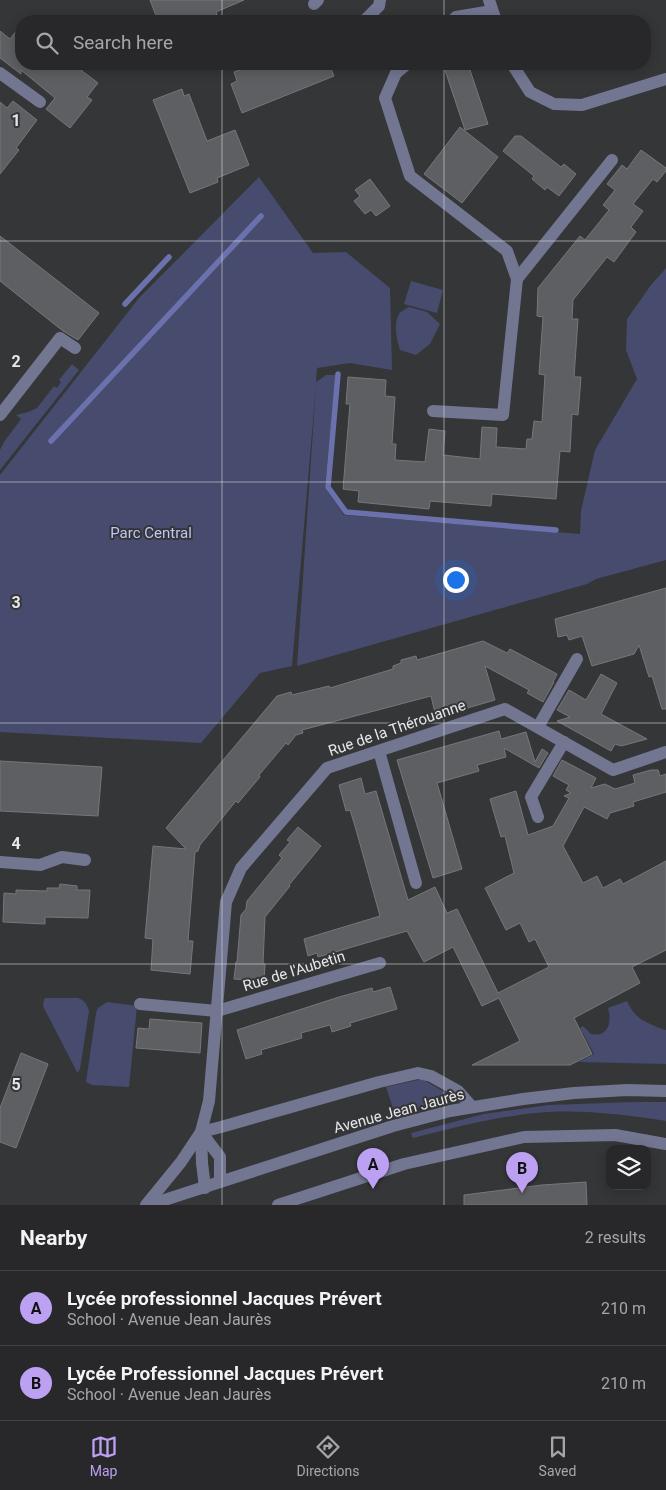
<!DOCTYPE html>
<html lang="en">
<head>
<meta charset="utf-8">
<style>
  body { margin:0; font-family:Roboto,sans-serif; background:#343436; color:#f1f3f6 }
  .controls { position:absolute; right:15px; bottom:15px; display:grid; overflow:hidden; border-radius:10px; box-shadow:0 2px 12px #0003 }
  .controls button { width:45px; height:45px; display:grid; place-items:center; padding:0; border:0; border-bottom:1px solid #444447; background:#28282a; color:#f1f3f6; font:25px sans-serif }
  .you { position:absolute; left:455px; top:579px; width:18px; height:18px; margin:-12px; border:4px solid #fff; border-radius:50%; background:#1a73e8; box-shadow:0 0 0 8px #1a73e833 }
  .badge { display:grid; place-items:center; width:32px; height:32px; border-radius:50%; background:#bca0f2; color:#111; font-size:16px; font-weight:700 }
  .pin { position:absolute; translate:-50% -41px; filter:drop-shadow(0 1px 2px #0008) }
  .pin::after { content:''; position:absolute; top:26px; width:18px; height:15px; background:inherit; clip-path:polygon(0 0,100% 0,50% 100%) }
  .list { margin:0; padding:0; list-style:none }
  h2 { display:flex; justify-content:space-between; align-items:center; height:65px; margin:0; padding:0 20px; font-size:21px }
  h2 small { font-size:16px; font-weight:400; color:#a5a6a8 }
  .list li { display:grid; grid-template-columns:32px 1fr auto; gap:15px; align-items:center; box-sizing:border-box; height:75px; padding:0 20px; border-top:1px solid #444447 }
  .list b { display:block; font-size:19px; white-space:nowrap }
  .list p { margin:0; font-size:16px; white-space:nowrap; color:#a5a6a8 }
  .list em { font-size:16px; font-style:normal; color:#a5a6a8 }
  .icon { flex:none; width:28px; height:28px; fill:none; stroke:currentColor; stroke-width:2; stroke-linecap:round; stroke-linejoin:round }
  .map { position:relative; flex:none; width:666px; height:1205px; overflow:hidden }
  .search { position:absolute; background:#28282a; box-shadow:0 2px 12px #0003; left:15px; right:15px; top:15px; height:55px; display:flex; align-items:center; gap:12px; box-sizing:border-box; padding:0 18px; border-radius:20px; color:#a5a6a8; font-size:19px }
  .sheet { height:215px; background:#28282a }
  nav { display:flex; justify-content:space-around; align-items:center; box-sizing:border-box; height:70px; border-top:1px solid #444447; background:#28282a; font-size:14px; color:#a5a6a8 }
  nav a { display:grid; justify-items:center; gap:2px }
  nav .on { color:#bca0f2 }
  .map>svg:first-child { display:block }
  .green { fill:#474b6d }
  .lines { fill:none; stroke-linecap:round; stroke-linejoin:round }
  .stream { stroke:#6a71ac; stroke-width:5.5 }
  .building { fill:#5e5f62; stroke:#76777a }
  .minor { stroke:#727691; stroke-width:12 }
  .grid { fill:none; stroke:#e7e7e9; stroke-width:1; stroke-opacity:0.55 }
  .labels { text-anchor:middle; stroke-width:4; stroke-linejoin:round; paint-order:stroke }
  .park-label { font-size:15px; fill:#bdc5f9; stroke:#353638 }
  .street-label { font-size:15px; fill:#e7e7e9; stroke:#353638 }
  .grid-label { font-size:16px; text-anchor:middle; font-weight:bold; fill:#e7e7e9; stroke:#353638; stroke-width:4; stroke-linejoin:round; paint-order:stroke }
</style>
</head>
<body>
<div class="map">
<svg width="666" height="1205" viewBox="0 0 666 1205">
  <rect width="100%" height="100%" fill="#353638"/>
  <g class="green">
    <path d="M259 177 313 253 346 252 390 288 392 370 350 363 317 368 316 382 326 375H336L325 487 344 515 580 534 581 511 595 450 637 379 626 350 627 319 651 285 666 268V560L596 579 587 584 297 666 316 386 292 666 260 673 201 743 0 732V475L139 298Z"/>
    <path d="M411 281 443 290 437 313 404 304Z"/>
    <path d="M409 307 427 312 440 324 430 344 416 355 400 350C397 340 393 324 399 314 401 311 406 309 409 307Z"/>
    <path d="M72 364 79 370 0 470V450L4 442 21 419 16 415 28 412 37 408 54 386 57 388 61 382 59 380Z"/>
    <path d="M46 998H78C85 1000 87 1005 89 1011L80 1069 78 1072H77L45 1010 43 1006 44 999Z"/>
    <path d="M627 1001C635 1019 645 1022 662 1029L666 1030V1064L579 1062 594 1054 580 1028 583 1026 591 1034C609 1038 612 1021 608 1008Z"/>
    <path d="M107 1002 137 1006 129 1087 92 1085 86 1082 96 1013 98 1008Z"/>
    <path d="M422 1079 448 1094 450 1096V1100L447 1101 395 1114 386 1087Z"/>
    <path d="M634 1102H666V1121C627 1115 587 1110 548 1112 502 1115 457 1127 413 1138L411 1133 484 1114 548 1105Z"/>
  </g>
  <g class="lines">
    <g class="stream">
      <path d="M125 304 169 257"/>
      <path d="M338 374 328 487 346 512 556 530"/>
      <path d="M51 441 261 216"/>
    </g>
  </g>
  <g class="building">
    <path d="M150 0H244L216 12 218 17 209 21H158Z"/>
    <path d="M21 25V64H73L98 83 87 97 92 100 70 128 46 109 55 98 21 70V74L0 58V31L10 39Z"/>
    <path d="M266 64H329L334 76 242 113 231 84 237 81 234 72 248 67 249 70Z"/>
    <path d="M443 64H468L488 124 465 130Z"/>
    <path d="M182 89 184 96 189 94 207 141 235 130 249 165 217 178 218 182 190 193 153 100Z"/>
    <path d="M13 101 37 120 16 148 19 150 0 174V102L7 108Z"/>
    <path d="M460 127 498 157 462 203 424 174Z"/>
    <path d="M515 136H521L561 167 564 164 576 174 559 196 547 187 545 190 532 179 534 176 503 151Z"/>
    <path d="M641 150 666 168V171L657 182 653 179 633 204 643 211 631 227 636 232 614 262 607 257 573 300 572 319H578L574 377H581L578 415 572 414 570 452 560 451 556 499 492 494 491 506 430 501 429 509 358 502 359 491 343 489 350 404H346L348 377 386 380 385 396 395 397 392 444H396L395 460 425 462 429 429 445 431 443 455 480 459 482 427 497 428 496 447 526 449 527 439H532L534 421 542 422 545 375 539 374 543 317 537 316 538 288 580 236 585 240 609 210 603 205 615 190 607 184 622 165 627 169Z"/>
    <path d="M370 179 390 206 376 216 371 210 365 214 354 201 360 196 355 190Z"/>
    <path d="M0 236 99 313 78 340 63 331 0 281Z"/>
    <path d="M666 588V709H662L652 676 649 677 639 645 634 654 592 666 582 636 569 640 567 635 558 637 555 619Z"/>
    <path d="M483 641 507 653 510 649 557 674 553 682H554L543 702 527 693 529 690 485 666 495 700 436 717 431 696 302 730 303 733 296 735 288 745 286 743 259 775 260 777 238 803 236 801 200 845 198 851 195 852 188 941H193L190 974 151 970 153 939 145 938 153 846 186 849 166 828 277 696 291 692 292 695 329 686 330 688 393 669V666L401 663V660L416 656 417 660Z"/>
    <path d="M601 674 617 683 601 714 647 739 621 746 615 744 611 751 557 721 570 717 557 710 569 690 586 700Z"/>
    <path d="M499 731 501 739 526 732 535 762 542 749 548 753 539 768 504 748 506 757 477 765 479 771 437 783 462 869 433 878 397 760Z"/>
    <path d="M562 760 596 778 591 788 605 784 615 789 635 783 633 775 651 770H658L660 776 666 774V792L633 802 634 806 610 813 607 819 584 807 563 846 583 883 597 876 603 888 620 879 623 884 666 861V950L632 967 640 983 574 1018 592 1054 570 1065H472L520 1041 499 998 482 1006 453 947 424 962 407 931 318 957 317 953 308 956 304 939 380 916 355 826 350 810 346 811 339 785 361 778 365 794 376 791 408 900 435 887 447 913 457 909 498 993 549 967 535 939 529 942 520 923 506 930 485 888 514 873 505 836 501 837 490 799 516 791 528 835 553 826 569 798 564 796 571 793 566 790 569 785 553 776Z"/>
    <path d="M0 761 102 767 98 816 0 811Z"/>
    <path d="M298 827 321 846 289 885 290 886 265 917 263 964H265L264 981 234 979 236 962H237L241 915 246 909 247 901 282 858 279 855 290 842 287 840Z"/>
    <path d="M60 884 77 886V890H90L88 918 45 917V924L3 922 4 893 16 894V890L47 891V888H59Z"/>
    <path d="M390 987 397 1009 350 1023 351 1026 332 1032 330 1025 301 1033 302 1038 261 1050 262 1054 246 1059 237 1030 339 997 372 988 373 992Z"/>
    <path d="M150 1019 202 1023 200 1053 136 1048 138 1028 149 1029Z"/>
    <path d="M21 1053 48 1064 16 1148 0 1142V1108Z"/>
    <path d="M586 1182 587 1205H464V1195L542 1185Z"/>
  </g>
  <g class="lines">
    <g class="minor">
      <path d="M489 0 496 21"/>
      <path d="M314 4 318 0"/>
      <path d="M364 21 379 6 380 0"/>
      <path d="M452 21 456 17 492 11"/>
      <path d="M407 64 396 73 385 98 410 176 507 251 517 279 503 415 433 411"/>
      <path d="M512 64 530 92 554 104 582 105 666 79"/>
      <path d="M0 73 40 102"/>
      <path d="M517 279 612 160"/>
      <path d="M0 415 60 338 75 348"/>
      <path d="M538 727 577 659"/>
      <path d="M379 751 416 883"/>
      <path d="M538 817 531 797 564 742"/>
      <path d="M0 862 40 865 62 857 85 860"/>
      <path d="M140 1004 217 1011 380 963"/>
      <path d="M201 1132 221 1127 379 1082 418 1073 431 1076 458 1091 472 1107"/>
      <path d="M201 1132 220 1157V1182"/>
      <path d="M205 1188 202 1163 201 1132 209 1101 226 902 241 868 327 768 505 709 613 770 666 752"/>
      <path d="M146 1205 181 1162 201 1132"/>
      <path d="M149 1205 393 1126 450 1111 523 1099 574 1093 627 1090 666 1091"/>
      <path d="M278 1205 404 1164 524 1137 615 1135 666 1144"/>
    </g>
  </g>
  <path class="grid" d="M222 0V21M444 0V21M222 64V1205M444 64V1205M0 241H666M0 482H666M0 723H666M0 964H666"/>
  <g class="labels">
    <g class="park-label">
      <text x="151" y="538">Parc Central</text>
    </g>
    <g class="street-label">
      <text transform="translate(397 728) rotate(-19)" y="5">Rue de la Thérouanne</text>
      <text transform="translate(294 971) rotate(-17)" y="5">Rue de l'Aubetin</text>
      <text transform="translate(399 1111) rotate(-15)" y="5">Avenue Jean Jaurès</text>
    </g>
  </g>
  <g class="grid-label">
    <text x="16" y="126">1</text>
    <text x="16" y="367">2</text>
    <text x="16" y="608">3</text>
    <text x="16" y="849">4</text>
    <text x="16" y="1090">5</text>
  </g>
</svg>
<div class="controls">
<button><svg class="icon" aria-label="layers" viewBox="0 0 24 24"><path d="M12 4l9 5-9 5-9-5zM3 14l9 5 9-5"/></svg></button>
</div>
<div class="you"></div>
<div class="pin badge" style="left:373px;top:1189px">A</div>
<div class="pin badge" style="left:522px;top:1193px">B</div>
<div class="search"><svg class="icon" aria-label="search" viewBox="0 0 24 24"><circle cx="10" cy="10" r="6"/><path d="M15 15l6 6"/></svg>Search here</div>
</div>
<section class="sheet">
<h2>Nearby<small>2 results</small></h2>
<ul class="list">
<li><span class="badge">A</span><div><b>Lycée professionnel Jacques Prévert</b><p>School · Avenue Jean Jaurès</p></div><em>210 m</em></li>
<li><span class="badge">B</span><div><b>Lycée Professionnel Jacques Prévert</b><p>School · Avenue Jean Jaurès</p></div><em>210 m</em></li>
</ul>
</section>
<nav>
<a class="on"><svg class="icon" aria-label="map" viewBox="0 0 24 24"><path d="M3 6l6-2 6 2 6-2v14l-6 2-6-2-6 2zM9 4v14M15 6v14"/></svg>Map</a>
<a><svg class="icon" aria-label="directions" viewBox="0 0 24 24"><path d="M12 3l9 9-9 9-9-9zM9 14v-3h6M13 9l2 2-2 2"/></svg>Directions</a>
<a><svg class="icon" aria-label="saved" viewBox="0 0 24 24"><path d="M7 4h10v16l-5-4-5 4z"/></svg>Saved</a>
</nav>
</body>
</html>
